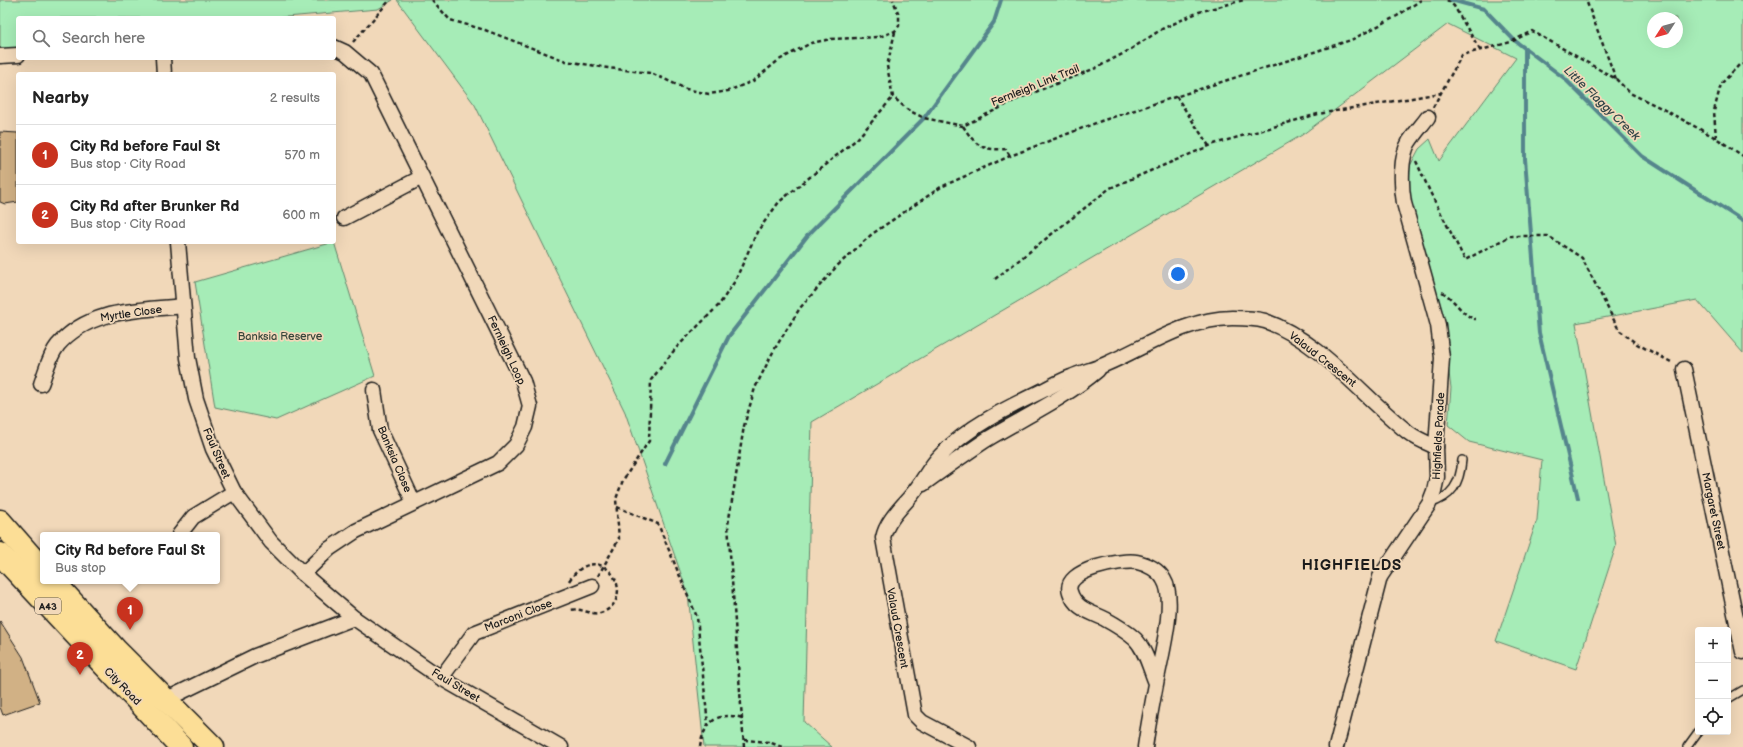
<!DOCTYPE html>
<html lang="en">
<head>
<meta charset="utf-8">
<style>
  body { margin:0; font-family:"Balsamiq Sans",sans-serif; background:#f2f2f2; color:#222 }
  .controls { position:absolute; right:12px; bottom:12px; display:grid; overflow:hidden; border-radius:4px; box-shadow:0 4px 16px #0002 }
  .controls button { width:36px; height:36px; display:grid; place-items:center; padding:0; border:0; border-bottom:1px solid #e0e0e0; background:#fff; color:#222; font:20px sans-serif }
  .compass { position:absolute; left:1647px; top:12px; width:36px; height:36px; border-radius:50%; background:#fff; box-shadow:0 4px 16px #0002; rotate:234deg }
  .you { position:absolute; left:1178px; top:274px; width:14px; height:14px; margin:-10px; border:3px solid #fff; border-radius:50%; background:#1a73e8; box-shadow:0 0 0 6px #1a73e833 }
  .badge { display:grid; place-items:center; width:26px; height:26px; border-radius:50%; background:#c8321e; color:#fff; font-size:13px; font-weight:700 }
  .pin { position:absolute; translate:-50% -33px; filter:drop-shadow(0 1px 2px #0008) }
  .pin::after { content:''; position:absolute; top:21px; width:14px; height:12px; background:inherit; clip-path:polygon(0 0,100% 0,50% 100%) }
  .popup { position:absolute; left:40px; top:532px; width:180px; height:52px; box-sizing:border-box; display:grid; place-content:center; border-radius:4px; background:#fff; filter:drop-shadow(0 1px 3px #0005); font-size:13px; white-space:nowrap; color:#767676 }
  .popup b { font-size:15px; color:#222 }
  .popup::after { content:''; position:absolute; left:50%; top:100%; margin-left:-8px; border:8px solid transparent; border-top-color:#fff }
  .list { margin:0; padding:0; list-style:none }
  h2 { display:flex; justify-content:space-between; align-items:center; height:52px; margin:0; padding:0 16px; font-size:17px }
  h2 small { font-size:13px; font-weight:400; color:#767676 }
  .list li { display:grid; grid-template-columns:26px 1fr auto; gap:12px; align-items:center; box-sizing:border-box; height:60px; padding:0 16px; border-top:1px solid #e0e0e0 }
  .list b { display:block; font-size:15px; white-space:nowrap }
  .list p { margin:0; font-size:13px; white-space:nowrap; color:#767676 }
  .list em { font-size:13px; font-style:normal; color:#767676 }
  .icon { flex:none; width:22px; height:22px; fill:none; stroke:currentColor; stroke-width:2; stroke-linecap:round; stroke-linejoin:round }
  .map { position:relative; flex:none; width:1743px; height:747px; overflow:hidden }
  .search { position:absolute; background:#fff; box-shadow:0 4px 16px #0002; left:16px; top:16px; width:320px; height:44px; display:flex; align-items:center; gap:10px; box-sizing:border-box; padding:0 14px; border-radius:4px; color:#767676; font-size:15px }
  .panel { position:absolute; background:#fff; box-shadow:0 4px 16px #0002; left:16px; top:72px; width:320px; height:172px; border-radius:4px }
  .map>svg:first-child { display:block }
  .green { fill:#a6ecb7; stroke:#61846a; fill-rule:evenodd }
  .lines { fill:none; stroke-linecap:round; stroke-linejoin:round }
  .stream { stroke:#55858c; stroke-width:4 }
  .building { fill:#d1b185; stroke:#1c1c1c }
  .service-casing { stroke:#1c1c1c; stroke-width:10 }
  .minor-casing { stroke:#1c1c1c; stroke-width:17 }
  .trunk-casing { stroke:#1c1c1c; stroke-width:25 }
  .path { stroke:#1c1c1c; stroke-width:2.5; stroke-dasharray:4 3; stroke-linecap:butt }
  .service { stroke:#f1d8b9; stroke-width:7 }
  .minor { stroke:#f1d8b9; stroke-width:14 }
  .trunk { stroke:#fcde96; stroke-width:22 }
  .labels { text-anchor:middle; stroke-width:3.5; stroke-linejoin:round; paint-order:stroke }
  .shield { fill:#f1d8b9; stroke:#5c544b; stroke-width:1 }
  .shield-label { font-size:10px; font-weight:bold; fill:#1c1c1c }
  .street-label { font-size:11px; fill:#1c1c1c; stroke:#f1d8b9 }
  .park-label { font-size:11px; fill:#38463b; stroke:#f1d8b9 }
  .water-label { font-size:12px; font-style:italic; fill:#34484a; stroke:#f1d8b9 }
  .district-label { font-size:15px; font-weight:bold; letter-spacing:1px; fill:#1c1c1c; stroke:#f1d8b9 }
</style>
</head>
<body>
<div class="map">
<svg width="1743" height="747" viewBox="0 0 1743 747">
  <rect width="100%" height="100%" fill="#f1d8b9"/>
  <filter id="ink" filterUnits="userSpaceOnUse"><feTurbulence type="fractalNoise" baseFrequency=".025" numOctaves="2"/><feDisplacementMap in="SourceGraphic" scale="8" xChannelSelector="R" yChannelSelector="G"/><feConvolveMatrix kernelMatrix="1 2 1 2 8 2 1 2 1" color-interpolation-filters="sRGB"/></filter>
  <g filter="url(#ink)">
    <g class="green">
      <path d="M0 0H393L378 9 275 18H18V50L0 52Z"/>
      <path d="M397 0H1743V353L1697 300 1576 323 1616 546 1576 669 1496 641 1537 520 1542 460 1469 442 1448 425 1451 388 1443 328 1408 196 1410 166 1419 149 1430 139 1439 161 1516 58 1448 24 1302 135 812 422 804 722 832 747H704L688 594 625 412 475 105ZM1653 18H1677V42H1653Z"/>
      <path d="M334 242 375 376 276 420 215 407 195 282Z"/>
    </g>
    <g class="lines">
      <g class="stream">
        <path d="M1451 0 1484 9 1514 40 1564 78 1642 156 1743 221"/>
        <path d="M1525 48V159L1539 333 1578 498"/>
        <path d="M665 464 729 336 808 235 924 118 994 22 1001 0"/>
      </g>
    </g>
    <g class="building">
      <path d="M0 132 18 133V202L5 204 0 202Z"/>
      <path d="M0 621 23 657 40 702 3 715 0 707Z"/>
    </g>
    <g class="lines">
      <g class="service-casing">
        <g id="service">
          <path d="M1429 504C1452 497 1460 484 1462 460"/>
          <path d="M1728 699 1743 690"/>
          <path d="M1687 747 1698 732"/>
        </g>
      </g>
      <g class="minor-casing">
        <g id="minor">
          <path d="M0 56 18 55"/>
          <path d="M163 58 164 74"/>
          <path d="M344 218 422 177"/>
          <path d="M178 242 188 358 196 399 213 449 234 492 271 542 303 574 354 618 441 678 561 747"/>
          <path d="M1684 369 1743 652"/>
          <path d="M41 384C46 371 49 356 58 345 90 308 139 311 183 306"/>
          <path d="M374 390 380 430 414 503"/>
          <path d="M923 484C944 469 965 454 986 440 1024 417 1064 399 1098 370"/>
          <path d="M179 535 193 517 234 492"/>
          <path d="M303 574 329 549 356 531 498 463 516 445 525 427 530 406 523 381 371 74 345 52 334 47"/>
          <path d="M441 678 474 633 592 586"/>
          <path d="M165 700 255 656 354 618"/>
          <path d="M969 747 922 722 915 715 883 538C887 518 906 504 917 488 925 477 931 465 941 455 968 427 1005 409 1040 392 1050 387 1060 381 1071 377 1082 372 1095 369 1106 364 1148 346 1185 319 1232 318 1242 318 1255 318 1265 321 1320 340 1364 398 1409 433 1417 439 1427 443 1436 447"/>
          <path d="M1145 747C1148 726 1152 705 1156 684 1160 660 1177 601 1164 580 1159 570 1147 564 1137 562 1122 559 1062 570 1070 592 1075 609 1091 612 1105 619 1116 625 1126 631 1135 639 1146 650 1150 669 1156 683"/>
          <path d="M1336 747 1380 577 1429 504 1434 491 1437 477 1436 447 1442 358 1438 325 1404 203C1401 186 1400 157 1409 142 1415 133 1422 125 1428 117"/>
        </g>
      </g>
      <g class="trunk-casing">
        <g id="trunk">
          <path d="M0 521 43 570"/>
          <path d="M0 554 181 747"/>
          <path d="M53 581 115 649 213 747"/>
        </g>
      </g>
      <g class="path">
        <path d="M432 0 450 20 485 30 566 61 608 68 651 73 686 89 709 94 728 91 753 81 779 60 811 43 831 39 879 37 895 31 899 26V15L893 0"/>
        <path d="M1447 0 1454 6 1480 50"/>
        <path d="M895 32 887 66 893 97 908 110 924 118 963 126 1020 98 1096 68 1128 51 1162 29 1199 12 1244 0"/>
        <path d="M353 42 390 0"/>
        <path d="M1616 79 1630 93 1661 108 1716 138 1743 156"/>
        <path d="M1176 96 1209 146"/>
        <path d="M1433 107 1462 55 1511 42 1532 31 1616 79 1586 0"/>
        <path d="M963 126C975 145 982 151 1006 149L1010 156"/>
        <path d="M1716 138 1714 111 1721 84 1740 64H1743"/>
        <path d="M1416 161 1431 194 1465 260 1510 236H1548L1582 258 1619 330 1637 344 1673 363"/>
        <path d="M995 279 1110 188 1214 144 1318 114 1441 93"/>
        <path d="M1442 292C1455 299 1464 318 1476 319"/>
        <path d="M617 507 658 524 697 617 708 725"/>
        <path d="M598 576 619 539 616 499 623 480 649 441 651 380 676 348 719 305 735 281 757 232 779 202 857 139 893 97"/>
        <path d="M569 581C600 535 640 596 603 612 592 617 582 607 570 610"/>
        <path d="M744 740 769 742 782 747"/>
        <path d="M700 747C704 722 717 711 743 718"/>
        <path d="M744 747 728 525 744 426 755 388 774 350 800 308 837 266 872 234 941 187 1010 156 1101 121 1351 40 1397 16 1421 0"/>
      </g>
      <use href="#service" class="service"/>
      <use href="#minor" class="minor"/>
      <use href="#trunk" class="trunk"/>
    </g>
  </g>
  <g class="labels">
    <rect class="shield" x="35" y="598" width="26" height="16" rx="3"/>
    <g class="shield-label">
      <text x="48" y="610">A43</text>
    </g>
    <g class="street-label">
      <text transform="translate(1035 85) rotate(-22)" y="4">Fernleigh Link Trail</text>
      <text transform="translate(131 313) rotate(-8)" y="4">Myrtle Close</text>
      <text transform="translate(507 350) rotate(65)" y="4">Fernleigh Loop</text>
      <text transform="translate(1323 359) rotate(38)" y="4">Valaud Crescent</text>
      <text transform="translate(1438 436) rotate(-87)" y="4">Highfields Parade</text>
      <text transform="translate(217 453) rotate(67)" y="4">Faul Street</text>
      <text transform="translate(395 459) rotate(67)" y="4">Banksia Close</text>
      <text transform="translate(1714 511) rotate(78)" y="4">Margaret Street</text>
      <text transform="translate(518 615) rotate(-21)" y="4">Marconi Close</text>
      <text transform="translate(898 628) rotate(80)" y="4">Valaud Crescent</text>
      <text transform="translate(456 685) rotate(31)" y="4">Faul Street</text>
      <text transform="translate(123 686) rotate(46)" y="4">City Road</text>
    </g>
    <g class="park-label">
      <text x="280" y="340">Banksia Reserve</text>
    </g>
    <g class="water-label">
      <text transform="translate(1602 103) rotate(44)" y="4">Little Flaggy Creek</text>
    </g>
    <g class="district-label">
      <text x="1352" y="570">HIGHFIELDS</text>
    </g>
  </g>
</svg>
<div class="controls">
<button>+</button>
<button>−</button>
<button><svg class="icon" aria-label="locate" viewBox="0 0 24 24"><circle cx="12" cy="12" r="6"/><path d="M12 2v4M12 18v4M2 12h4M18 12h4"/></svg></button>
</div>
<svg class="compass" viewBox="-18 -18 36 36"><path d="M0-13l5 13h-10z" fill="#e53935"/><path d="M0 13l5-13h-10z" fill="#767676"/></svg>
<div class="you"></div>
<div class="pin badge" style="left:130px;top:630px">1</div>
<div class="popup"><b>City Rd before Faul St</b>Bus stop</div>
<div class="pin badge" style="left:80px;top:675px">2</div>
<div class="search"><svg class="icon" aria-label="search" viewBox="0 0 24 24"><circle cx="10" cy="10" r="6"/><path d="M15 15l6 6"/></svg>Search here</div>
<section class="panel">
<h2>Nearby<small>2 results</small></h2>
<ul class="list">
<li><span class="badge">1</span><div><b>City Rd before Faul St</b><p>Bus stop · City Road</p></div><em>570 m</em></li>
<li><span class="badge">2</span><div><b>City Rd after Brunker Rd</b><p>Bus stop · City Road</p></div><em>600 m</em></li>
</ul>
</section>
</div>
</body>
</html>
